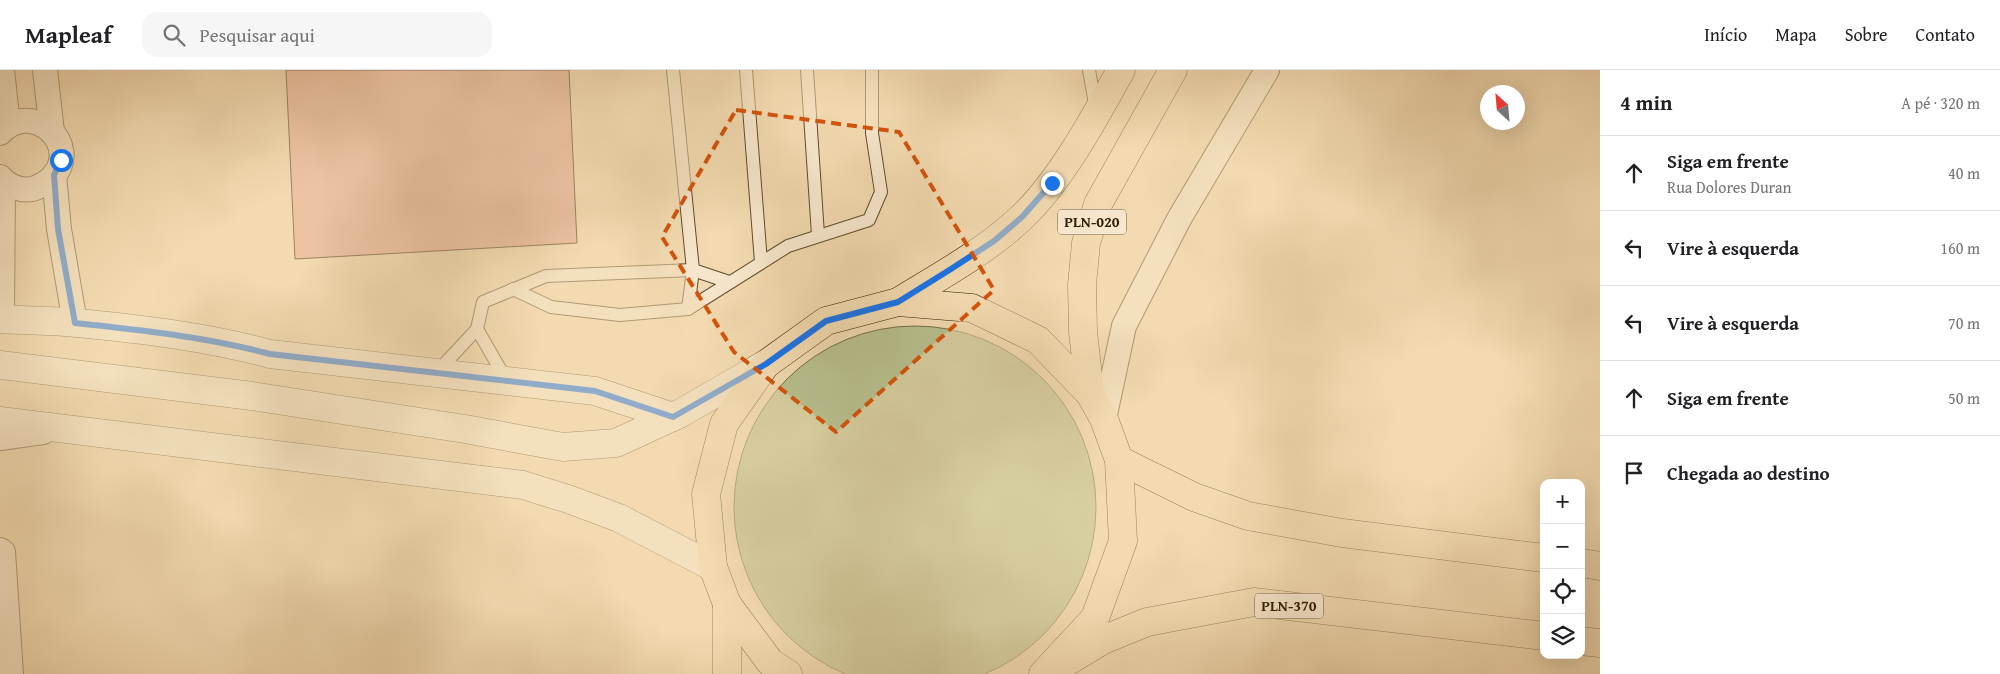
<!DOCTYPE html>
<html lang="pt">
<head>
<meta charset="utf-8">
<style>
  body { margin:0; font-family:"Gentium Book Plus",serif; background:#f6f6f6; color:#202124 }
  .controls { position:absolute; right:15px; bottom:15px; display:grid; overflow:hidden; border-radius:10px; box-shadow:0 5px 20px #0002 }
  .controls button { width:45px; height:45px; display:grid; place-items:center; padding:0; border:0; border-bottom:1px solid #e0e0e0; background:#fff; color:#202124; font:25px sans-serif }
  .compass { position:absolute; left:1480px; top:15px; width:45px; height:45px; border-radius:50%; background:#fff; box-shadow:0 5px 20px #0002; rotate:334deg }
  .stop { position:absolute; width:15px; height:15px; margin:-11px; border:4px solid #1a73e8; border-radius:50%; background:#fff }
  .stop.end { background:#1a73e8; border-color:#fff; box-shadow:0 1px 5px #0008 }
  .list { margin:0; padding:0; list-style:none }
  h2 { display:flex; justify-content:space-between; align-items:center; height:65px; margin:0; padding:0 20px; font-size:21px }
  h2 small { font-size:16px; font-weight:400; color:#757577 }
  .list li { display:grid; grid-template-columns:32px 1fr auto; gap:15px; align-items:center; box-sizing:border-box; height:75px; padding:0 20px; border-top:1px solid #e0e0e0 }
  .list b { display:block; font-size:19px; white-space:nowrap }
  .list p { margin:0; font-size:16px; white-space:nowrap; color:#757577 }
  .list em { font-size:16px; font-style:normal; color:#757577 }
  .icon { flex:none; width:28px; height:28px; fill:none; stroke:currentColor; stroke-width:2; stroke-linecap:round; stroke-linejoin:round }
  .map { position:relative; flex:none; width:1600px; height:604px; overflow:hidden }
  header { display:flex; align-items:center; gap:30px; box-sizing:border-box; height:70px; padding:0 25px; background:#fff; border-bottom:1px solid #e0e0e0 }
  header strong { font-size:24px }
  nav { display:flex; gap:28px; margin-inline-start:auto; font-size:18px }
  .search { width:350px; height:45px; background:#f6f6f6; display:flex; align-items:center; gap:12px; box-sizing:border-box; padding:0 18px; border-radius:15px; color:#757577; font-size:19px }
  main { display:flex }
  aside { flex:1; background:#fff }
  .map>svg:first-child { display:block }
  .green { fill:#b8c08e; stroke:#726e48 }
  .building { fill:#e7a790; stroke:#2d1b02 }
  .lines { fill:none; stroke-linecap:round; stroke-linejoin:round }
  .service-casing { stroke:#5e4b2e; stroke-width:14 }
  .minor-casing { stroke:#5e4b2e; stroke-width:26 }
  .tertiary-casing { stroke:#5e4b2e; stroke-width:29 }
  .primary-casing { stroke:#2d1b02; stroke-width:29 }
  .service { stroke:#f7e7cc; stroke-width:12 }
  .minor { stroke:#f7e7cc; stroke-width:24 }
  .tertiary { stroke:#f7e7cc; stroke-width:28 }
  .primary { stroke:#f3dab0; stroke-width:28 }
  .route { stroke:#1a73e8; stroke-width:6 }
  .marked { fill:none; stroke:#d5530b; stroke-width:4; stroke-dasharray:10 6; stroke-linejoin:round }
  .labels { text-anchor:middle; stroke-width:5; stroke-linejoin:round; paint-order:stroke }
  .shield { fill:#f7e7cc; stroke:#6a583f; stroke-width:1 }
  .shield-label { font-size:15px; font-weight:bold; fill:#2d1b02 }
</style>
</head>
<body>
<header>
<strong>Mapleaf</strong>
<div class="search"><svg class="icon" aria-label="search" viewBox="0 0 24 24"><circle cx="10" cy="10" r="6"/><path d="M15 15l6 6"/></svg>Pesquisar aqui</div>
<nav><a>Início</a><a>Mapa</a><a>Sobre</a><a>Contato</a></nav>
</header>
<main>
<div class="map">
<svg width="1600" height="604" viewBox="0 0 1600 604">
  <rect width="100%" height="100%" fill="#f3dab0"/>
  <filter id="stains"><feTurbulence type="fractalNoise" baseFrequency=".004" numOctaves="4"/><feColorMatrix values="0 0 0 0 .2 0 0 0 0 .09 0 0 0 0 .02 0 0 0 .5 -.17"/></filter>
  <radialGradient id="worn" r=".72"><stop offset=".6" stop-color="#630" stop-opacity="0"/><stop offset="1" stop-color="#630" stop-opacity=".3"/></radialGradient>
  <circle class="green" cx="915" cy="437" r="181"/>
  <path class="building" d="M286 0H569L577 173 295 189Z"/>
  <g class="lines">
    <g class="service-casing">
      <g id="service">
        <path d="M673 0 693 200 688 239"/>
        <path d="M746 0 761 192"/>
        <path d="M807 0 818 165"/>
        <path d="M1089 0 1096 39"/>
        <path d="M513 219 551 237 620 245 688 239 788 176 869 150 881 122 872 63V0"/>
        <path d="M477 259 507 311"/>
        <path d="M436 303 477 259 483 232 546 206 693 200 729 212"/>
      </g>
    </g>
    <g class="minor-casing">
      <g id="minor">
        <path d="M2 0 8 55"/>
        <path d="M45 0 52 62"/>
        <path d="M0 63C32 28 83 75 52 108 46 113 40 117 32 119 20 121 8 116 0 107"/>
        <path d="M54 105 59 159 75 253"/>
        <path d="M2 249 3 111"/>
        <path d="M1104 349 1124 256 1179 149 1267 0"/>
        <path d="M0 368 43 362"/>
        <path d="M0 480 3 482 11 604"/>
      </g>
    </g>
    <g class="tertiary-casing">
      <g id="tertiary">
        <path d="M0 249C26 251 51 250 77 253 142 259 207 267 270 284L595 321 673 347"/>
        <path d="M0 295 252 326 465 359 563 377 616 373 681 343 766 294"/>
        <path d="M0 351 523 415 568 429 619 448 713 497"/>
      </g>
    </g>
    <g class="primary-casing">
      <g id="primary">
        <path d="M898 232C940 206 985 182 1021 148 1060 112 1095 47 1121 0"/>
        <path d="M1090 324 1083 262 1082 215 1086 173 1098 134 1173 0"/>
        <path d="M1119 390 1194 427 1248 446 1342 463 1544 488"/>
        <path d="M1581 493 1600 496"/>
        <path d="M727 534V604"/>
        <path d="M1581 571 1600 573"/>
        <path d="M1065 593 1103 570 1147 552 1254 532 1544 566"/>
        <path d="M788 604 770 592 727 534 713 497 706 424 724 354 766 294 826 251 898 232 972 238 1038 270 1090 324 1104 349 1119 390 1123 471 1095 548 1043 604"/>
      </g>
    </g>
    <use href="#service" class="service"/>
    <use href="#minor" class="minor"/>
    <use href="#tertiary" class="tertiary"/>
    <use href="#primary" class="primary"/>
  </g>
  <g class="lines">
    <path class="route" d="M61 90 54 105 58 159 75 253C141 260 206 267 270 284L595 321 673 347 766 294 826 251 898 232 951 199 994 171 1022 147 1052 113"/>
  </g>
  <path d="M0 0H1600V604H0ZM736 40 899 62 994 220 836 362 734 282 662 167Z" fill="#f3dab0" fill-opacity=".55" fill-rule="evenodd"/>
  <path class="marked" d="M736 40 899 62 994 220 836 362 734 282 662 167Z"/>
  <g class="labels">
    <g class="shield">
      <rect x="1058" y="139.5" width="68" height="25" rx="4"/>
      <rect x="1255" y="523.5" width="68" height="25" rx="4"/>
    </g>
    <g class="shield-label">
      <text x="1092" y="157">PLN-020</text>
      <text x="1289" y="541">PLN-370</text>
    </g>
  </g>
  <rect width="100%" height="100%" filter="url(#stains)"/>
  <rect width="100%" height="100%" fill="url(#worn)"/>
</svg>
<div class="controls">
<button>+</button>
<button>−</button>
<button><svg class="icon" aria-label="locate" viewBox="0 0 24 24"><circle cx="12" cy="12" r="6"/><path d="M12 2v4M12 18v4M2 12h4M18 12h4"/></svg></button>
<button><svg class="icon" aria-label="layers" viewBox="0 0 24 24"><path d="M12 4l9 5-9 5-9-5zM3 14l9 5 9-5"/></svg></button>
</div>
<svg class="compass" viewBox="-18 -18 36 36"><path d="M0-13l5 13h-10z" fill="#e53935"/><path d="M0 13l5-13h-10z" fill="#757577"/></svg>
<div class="stop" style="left:61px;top:90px"></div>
<div class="stop end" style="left:1052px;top:113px"></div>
</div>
<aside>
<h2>4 min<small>A pé · 320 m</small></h2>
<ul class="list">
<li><svg class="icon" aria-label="ahead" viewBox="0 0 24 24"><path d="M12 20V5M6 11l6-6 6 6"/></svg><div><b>Siga em frente</b><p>Rua Dolores Duran</p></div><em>40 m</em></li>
<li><svg class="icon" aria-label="left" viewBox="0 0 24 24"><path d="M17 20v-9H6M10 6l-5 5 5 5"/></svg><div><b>Vire à esquerda</b></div><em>160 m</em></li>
<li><svg class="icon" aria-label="left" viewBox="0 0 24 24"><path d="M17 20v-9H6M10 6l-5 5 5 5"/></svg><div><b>Vire à esquerda</b></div><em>70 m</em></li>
<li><svg class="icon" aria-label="ahead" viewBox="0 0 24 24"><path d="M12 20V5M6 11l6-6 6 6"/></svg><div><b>Siga em frente</b></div><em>50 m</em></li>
<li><svg class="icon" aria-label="arrive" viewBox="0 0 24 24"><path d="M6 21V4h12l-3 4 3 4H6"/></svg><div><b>Chegada ao destino</b></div></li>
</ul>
</aside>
</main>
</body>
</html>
